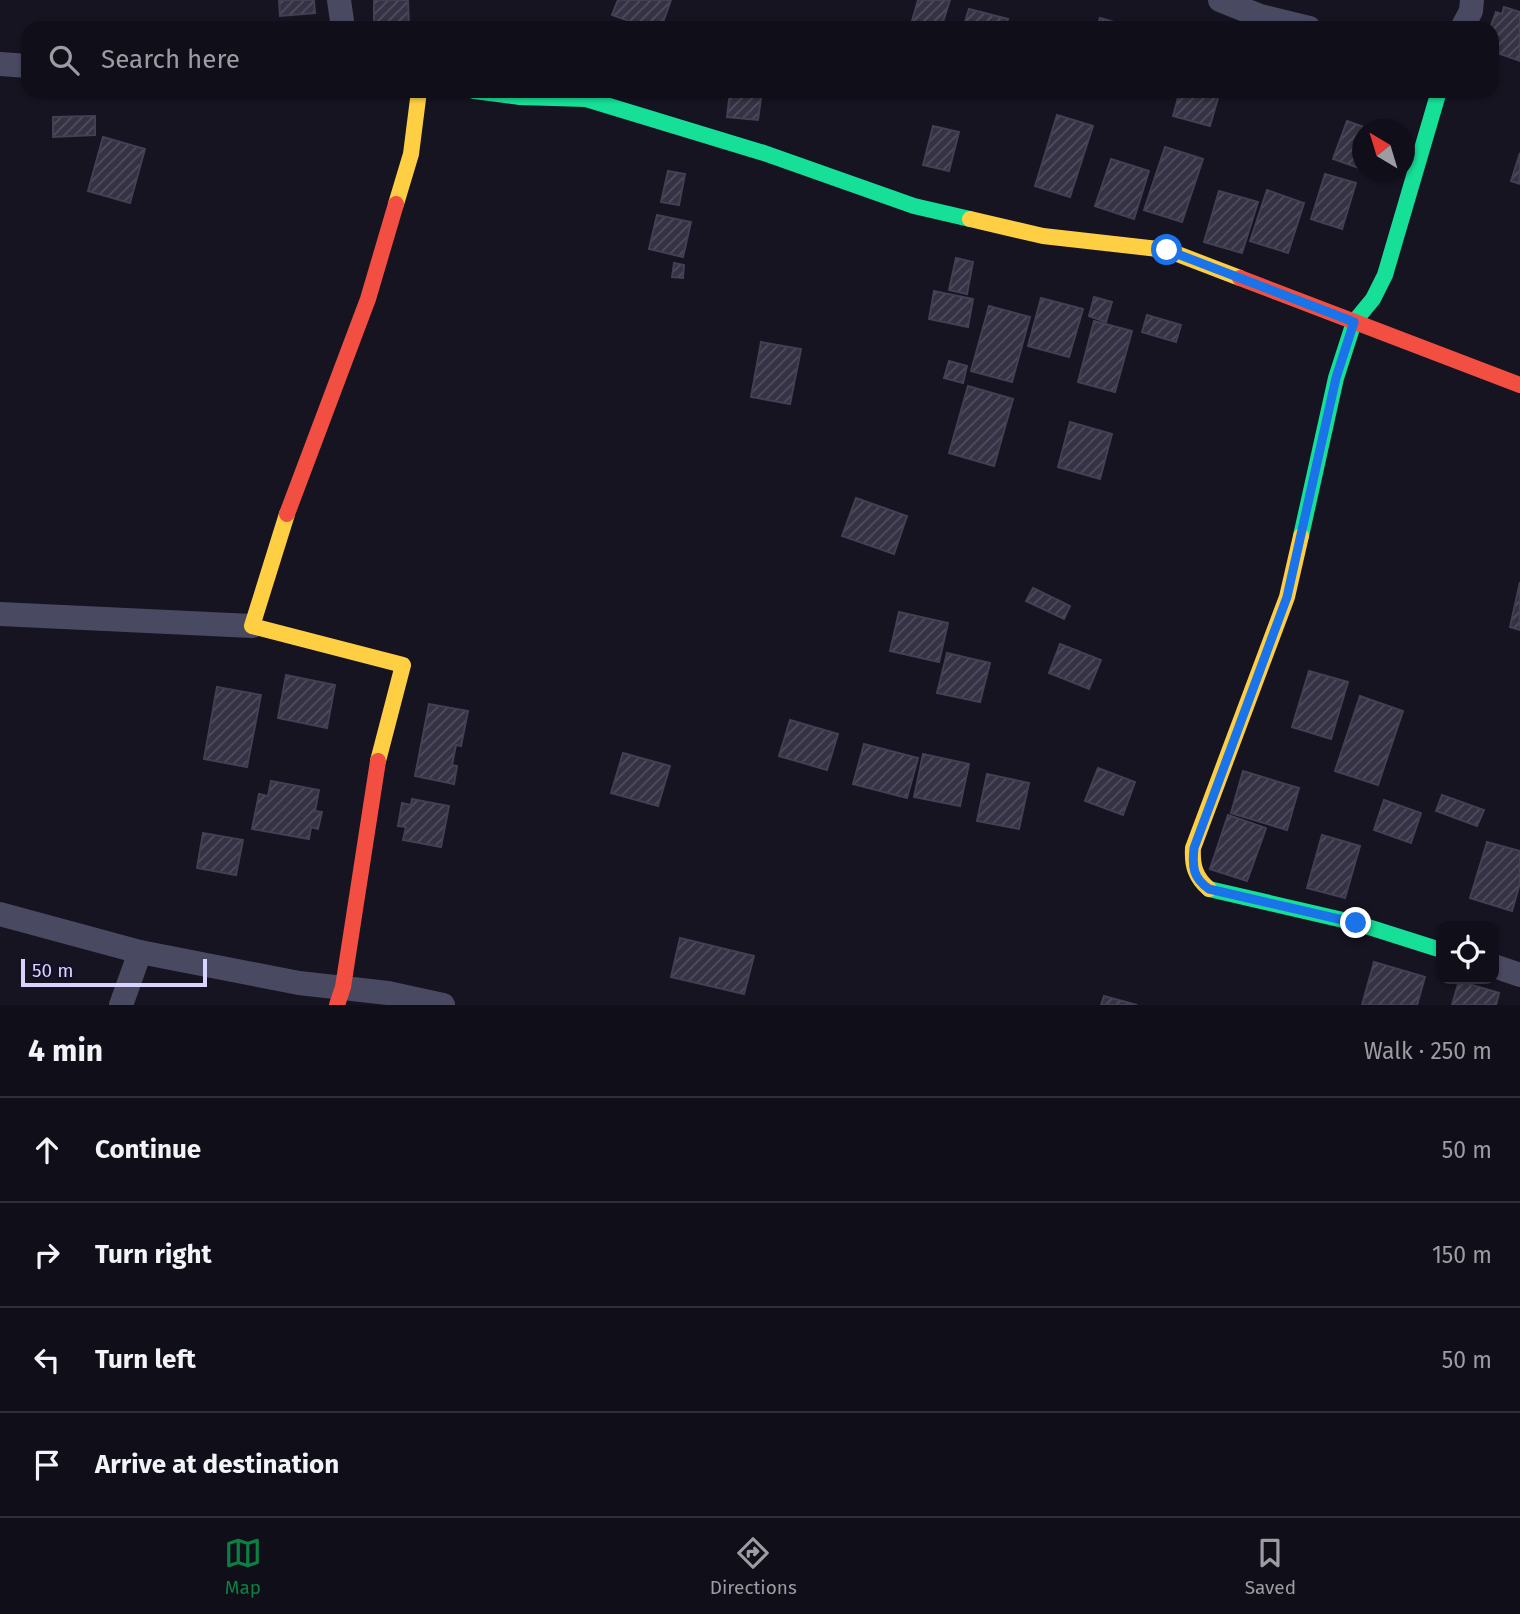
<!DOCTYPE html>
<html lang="en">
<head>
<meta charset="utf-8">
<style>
  body { margin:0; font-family:"Fira Sans",sans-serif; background:#191822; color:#f1f3f6 }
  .controls { position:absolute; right:21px; bottom:21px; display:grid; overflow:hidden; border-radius:14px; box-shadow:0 2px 5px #0004 }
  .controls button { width:63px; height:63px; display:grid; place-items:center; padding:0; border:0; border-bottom:2px solid #302f38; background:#100f19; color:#f1f3f6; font:35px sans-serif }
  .compass { position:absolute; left:1352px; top:119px; width:63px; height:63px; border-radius:50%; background:#100f19; box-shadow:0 2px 5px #0004; rotate:322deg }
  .scale { position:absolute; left:21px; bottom:18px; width:186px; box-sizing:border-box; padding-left:7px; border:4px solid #d9d4ff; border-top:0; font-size:19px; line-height:24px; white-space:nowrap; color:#d9d4ff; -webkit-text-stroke:5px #130f26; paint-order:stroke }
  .stop { position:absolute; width:21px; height:21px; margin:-16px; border:5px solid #1a73e8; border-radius:50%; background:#fff }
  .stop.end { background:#1a73e8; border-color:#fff; box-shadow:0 2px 7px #0008 }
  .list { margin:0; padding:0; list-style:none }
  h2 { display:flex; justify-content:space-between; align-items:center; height:91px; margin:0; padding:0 28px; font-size:30px }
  h2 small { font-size:23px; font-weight:400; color:#9c9ca2 }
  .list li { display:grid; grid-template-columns:46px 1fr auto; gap:21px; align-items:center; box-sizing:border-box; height:105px; padding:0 28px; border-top:2px solid #302f38 }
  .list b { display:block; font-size:26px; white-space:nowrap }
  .list em { font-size:23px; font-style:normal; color:#9c9ca2 }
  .icon { flex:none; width:38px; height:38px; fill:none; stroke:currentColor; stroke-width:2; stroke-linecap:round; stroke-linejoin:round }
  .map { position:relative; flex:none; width:1520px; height:1005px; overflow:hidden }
  .search { position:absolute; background:#100f19; box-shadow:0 2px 5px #0004; left:21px; right:21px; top:21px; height:77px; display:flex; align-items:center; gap:18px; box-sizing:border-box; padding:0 24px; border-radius:21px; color:#9c9ca2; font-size:26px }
  .sheet { height:511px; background:#100f19 }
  nav { display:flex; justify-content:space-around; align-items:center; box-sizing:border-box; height:98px; border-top:2px solid #302f38; background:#100f19; font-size:19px; color:#9c9ca2 }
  nav a { display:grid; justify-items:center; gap:4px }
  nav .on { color:#0b8043 }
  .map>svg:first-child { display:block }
  .building { fill:url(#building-hatch); stroke:#433f54; stroke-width:2 }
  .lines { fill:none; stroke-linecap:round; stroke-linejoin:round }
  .street { stroke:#4a4962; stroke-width:24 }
  .fast { stroke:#16e098; stroke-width:16 }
  .slow { stroke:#ffcf43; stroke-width:16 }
  .jam { stroke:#f24e42; stroke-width:16 }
  .route { stroke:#1a73e8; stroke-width:9 }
</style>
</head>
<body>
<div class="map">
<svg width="1520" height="1005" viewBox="0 0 1520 1005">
  <defs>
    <pattern id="building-hatch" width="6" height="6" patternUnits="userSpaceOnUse" patternTransform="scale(1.75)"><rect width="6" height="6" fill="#343243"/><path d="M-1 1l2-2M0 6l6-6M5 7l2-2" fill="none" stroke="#514f5f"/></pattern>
  </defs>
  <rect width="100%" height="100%" fill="#161421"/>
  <g class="building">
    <path d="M279 0H314L315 13 280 16Z"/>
    <path d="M374 0H408L409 28H374Z"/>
    <path d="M618 0H671L661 28H649L612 15Z"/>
    <path d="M918 0H950L941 28H910Z"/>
    <path d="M1504 7 1520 12V61L1492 51 1493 41 1490 28 1496 12 1502 14Z"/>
    <path d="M969 9 1008 19 1005 28H963Z"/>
    <path d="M1100 18 1121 24 1119 28H1087L1088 24 1097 26Z"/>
    <path d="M730 91H762L758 120 727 117Z"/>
    <path d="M1180 91H1220L1210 126 1173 116Z"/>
    <path d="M1057 115 1093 126 1070 197 1035 186Z"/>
    <path d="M95 116V135L53 137V117Z"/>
    <path d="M1347 121 1372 130H1362V169L1333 159Z"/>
    <path d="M933 126 959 132 949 171 923 165Z"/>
    <path d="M103 137 145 149 130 203 88 191Z"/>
    <path d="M1165 147 1203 159 1182 222 1144 210Z"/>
    <path d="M1520 153V184L1511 181Z"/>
    <path d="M1111 159 1149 171 1134 219 1095 206Z"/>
    <path d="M668 171 685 174 679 205 661 202Z"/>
    <path d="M1325 174 1356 183 1342 229 1311 219Z"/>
    <path d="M1267 190 1304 203 1288 253 1250 241Z"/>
    <path d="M1219 191 1258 202 1242 253 1204 242Z"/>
    <path d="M657 215 691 222 683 257 649 249Z"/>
    <path d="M956 258 973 262 967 294 949 290Z"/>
    <path d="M674 263 684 265 683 278 672 277Z"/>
    <path d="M934 291 973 299 968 327 929 319Z"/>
    <path d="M1094 297 1112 302 1106 322 1089 316Z"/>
    <path d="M1041 298 1083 309 1069 357 1028 346Z"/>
    <path d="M989 306 1030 317 1012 382 971 371Z"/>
    <path d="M1147 315 1181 325 1176 342 1142 332Z"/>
    <path d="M1094 321 1132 331 1115 392 1078 382Z"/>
    <path d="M761 342 801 349 790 404 751 397Z"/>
    <path d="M949 361 967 366 963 383 944 378Z"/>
    <path d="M968 386 1013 399 994 466 949 453Z"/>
    <path d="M1070 422 1112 434 1100 479 1058 467Z"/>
    <path d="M856 498 907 516 894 554 842 536Z"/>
    <path d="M1520 582V630L1510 627Z"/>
    <path d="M1033 588 1070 606 1064 619 1026 601Z"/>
    <path d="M899 612 948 623 939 662 890 651Z"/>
    <path d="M1060 644 1101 660 1089 689 1049 673Z"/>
    <path d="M947 653 990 663 980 702 937 693Z"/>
    <path d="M1309 671 1348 682 1331 739 1292 727Z"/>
    <path d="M286 675 335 685 327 728 278 718Z"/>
    <path d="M217 687 261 695 247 767 204 759Z"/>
    <path d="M1360 696 1403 711 1378 785 1335 771Z"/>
    <path d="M429 704 468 711 461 746 456 745 452 765 457 766 454 784 415 776Z"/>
    <path d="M790 720 838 734 827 770 779 756Z"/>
    <path d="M864 744 918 758 907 798 853 784Z"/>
    <path d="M623 753 670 766 658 806 611 793Z"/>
    <path d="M923 754 969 764 960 806 914 797Z"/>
    <path d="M1098 768 1135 782 1123 815 1085 801Z"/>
    <path d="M1243 771 1299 788 1287 830 1231 813Z"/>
    <path d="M987 774 1029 783 1019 829 977 821Z"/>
    <path d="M271 781 319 790 315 811 322 812 318 829 311 827 309 839 252 829 259 794 268 796Z"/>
    <path d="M1442 795 1484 810 1477 826 1436 811Z"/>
    <path d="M412 799 449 806 441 847 403 840 406 827 398 826 402 803 411 805Z"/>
    <path d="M1384 800 1421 813 1411 843 1374 830Z"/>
    <path d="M1228 815 1266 828 1247 881 1210 869Z"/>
    <path d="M203 833 243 840 236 875 197 868Z"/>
    <path d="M1322 835 1360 846 1345 898 1307 888Z"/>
    <path d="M1487 842 1520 851V883L1512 911 1470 898Z"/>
    <path d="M680 938 754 956 744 994 671 977Z"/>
    <path d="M1374 962 1425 977 1417 1005H1362Z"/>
    <path d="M1459 981 1499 993 1496 1005H1452Z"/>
    <path d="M1104 996 1137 1005H1101Z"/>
  </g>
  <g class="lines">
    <g class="street">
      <path d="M339 0 343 28"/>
      <path d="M1220 0 1260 16 1309 28"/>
      <path d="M1462 28 1471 11 1472 0"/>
      <path d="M0 64 28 66"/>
      <path d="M0 614 252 626"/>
      <path d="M0 914 140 952 299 983 388 993 443 1005"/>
      <path d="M1494 966 1520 975"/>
      <path d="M121 1005 140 952"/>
    </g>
    <g class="fast">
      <path d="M474 91 520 97 586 99 764 153 914 206 970 219"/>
      <path d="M1301 536 1336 378 1354 322 1373 299 1385 275 1439 91"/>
      <path d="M1209 889 1356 923 1441 950"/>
    </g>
    <g class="slow">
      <path d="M396 204 411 154 419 91"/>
      <path d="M970 219 1043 236 1167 250 1240 278"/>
      <path d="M287 514 252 626 403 665 378 761"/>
      <path d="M1209 889C1195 877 1192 865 1193 848L1287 597 1301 536"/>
    </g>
    <g class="jam">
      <path d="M1240 278 1520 385"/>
      <path d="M287 514 368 299 396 204"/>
      <path d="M337 1005 343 987 378 761"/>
    </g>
  </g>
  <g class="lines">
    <path class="route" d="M1167 250 1354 322 1336 378 1287 597 1194 848C1192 867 1193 878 1209 889L1356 923"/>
  </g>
</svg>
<div class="controls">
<button><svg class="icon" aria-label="locate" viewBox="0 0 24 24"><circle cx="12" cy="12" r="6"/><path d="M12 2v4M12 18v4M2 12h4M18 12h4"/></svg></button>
</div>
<svg class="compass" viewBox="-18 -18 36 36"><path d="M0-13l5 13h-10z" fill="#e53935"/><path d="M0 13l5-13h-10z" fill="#9c9ca2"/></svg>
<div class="scale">50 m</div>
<div class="stop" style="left:1167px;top:250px"></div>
<div class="stop end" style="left:1356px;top:923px"></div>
<div class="search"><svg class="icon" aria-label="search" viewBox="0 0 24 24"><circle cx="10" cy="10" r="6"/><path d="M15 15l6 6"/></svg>Search here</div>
</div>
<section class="sheet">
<h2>4 min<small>Walk · 250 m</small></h2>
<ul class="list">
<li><svg class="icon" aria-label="ahead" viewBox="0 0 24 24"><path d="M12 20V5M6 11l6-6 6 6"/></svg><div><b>Continue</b></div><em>50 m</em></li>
<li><svg class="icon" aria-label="right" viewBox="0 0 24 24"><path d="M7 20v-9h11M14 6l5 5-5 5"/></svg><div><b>Turn right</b></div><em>150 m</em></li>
<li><svg class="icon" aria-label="left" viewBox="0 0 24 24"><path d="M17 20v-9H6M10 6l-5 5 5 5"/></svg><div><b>Turn left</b></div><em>50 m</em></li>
<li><svg class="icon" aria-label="arrive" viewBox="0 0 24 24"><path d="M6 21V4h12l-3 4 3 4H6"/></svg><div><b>Arrive at destination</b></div></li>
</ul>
</section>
<nav>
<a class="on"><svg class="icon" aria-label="map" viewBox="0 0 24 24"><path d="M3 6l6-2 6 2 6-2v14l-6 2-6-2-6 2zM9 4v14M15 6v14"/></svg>Map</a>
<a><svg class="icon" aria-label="directions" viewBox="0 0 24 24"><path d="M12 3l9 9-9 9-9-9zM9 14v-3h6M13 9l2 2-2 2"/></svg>Directions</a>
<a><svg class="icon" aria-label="saved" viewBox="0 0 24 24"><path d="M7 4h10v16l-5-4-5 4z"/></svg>Saved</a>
</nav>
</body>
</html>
